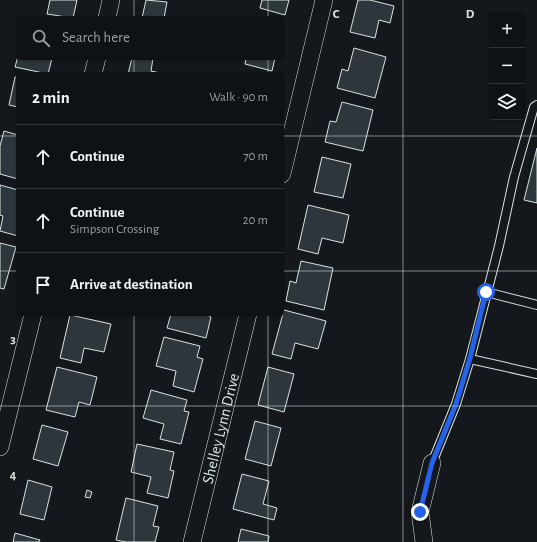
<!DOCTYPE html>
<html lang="en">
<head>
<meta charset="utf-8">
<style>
  body { margin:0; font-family:"Alegreya Sans",sans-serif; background:#181b1e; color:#f1f3f6 }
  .controls { position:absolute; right:12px; top:12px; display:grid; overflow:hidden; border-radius:4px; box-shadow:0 1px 3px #0004 }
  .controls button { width:36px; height:36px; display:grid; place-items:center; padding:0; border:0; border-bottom:1px solid #2f3234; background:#0f1215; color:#f1f3f6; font:20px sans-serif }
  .stop { position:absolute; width:12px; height:12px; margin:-9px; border:3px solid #2563eb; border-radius:50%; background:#fff }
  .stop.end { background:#2563eb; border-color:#fff; box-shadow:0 1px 4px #0008 }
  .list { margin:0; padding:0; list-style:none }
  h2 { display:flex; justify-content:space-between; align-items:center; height:52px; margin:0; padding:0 16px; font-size:17px }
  h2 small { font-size:13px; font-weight:400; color:#9b9ea0 }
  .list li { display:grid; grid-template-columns:26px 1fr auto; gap:12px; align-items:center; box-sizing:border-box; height:64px; padding:0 16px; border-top:1px solid #2f3234 }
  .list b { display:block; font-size:15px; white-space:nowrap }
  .list p { margin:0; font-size:13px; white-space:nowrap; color:#9b9ea0 }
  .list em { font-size:13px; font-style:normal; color:#9b9ea0 }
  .icon { flex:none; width:22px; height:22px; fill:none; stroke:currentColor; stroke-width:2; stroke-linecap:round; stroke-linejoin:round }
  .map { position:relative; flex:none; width:537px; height:542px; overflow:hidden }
  .search { position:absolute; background:#0f1215; box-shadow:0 1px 3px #0004; left:16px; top:16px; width:268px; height:44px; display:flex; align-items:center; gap:10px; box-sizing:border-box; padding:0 14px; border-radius:4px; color:#9b9ea0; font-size:15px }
  .panel { position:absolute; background:#0f1215; box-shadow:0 1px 3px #0004; left:16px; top:72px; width:268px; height:244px; border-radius:4px }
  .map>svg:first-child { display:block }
  .building { fill:#2c363c; stroke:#d8e6dc }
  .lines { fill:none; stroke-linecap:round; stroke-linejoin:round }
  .lane-casing { stroke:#d8e6dc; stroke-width:10 }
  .street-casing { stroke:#d8e6dc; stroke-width:18 }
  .lane { stroke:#14181c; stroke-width:8 }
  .street { stroke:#14181c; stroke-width:17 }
  .route { stroke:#2563eb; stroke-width:5 }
  .grid { fill:none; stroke:#d8e6dc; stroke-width:1; stroke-opacity:0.55 }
  .labels { text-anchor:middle; stroke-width:3; stroke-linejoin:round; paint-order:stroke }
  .street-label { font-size:16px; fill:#d8e6dc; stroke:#14181c }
  .grid-label { font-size:13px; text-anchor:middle; font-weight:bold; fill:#d8e6dc; stroke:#14181c; stroke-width:3; stroke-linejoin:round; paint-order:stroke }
</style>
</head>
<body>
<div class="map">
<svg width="537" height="542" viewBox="0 0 537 542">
  <rect width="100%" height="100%" fill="#14181c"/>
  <g class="building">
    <path d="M50 0H77L73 18 47 14Z"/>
    <path d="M146 0 167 2 164 18H142Z"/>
    <path d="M262 0H289L285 15 260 8Z"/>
    <path d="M358 0H370L394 6 390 23 379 20 375 38 350 32Z"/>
    <path d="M354 48 386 57 375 98 337 88 342 69 348 71Z"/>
    <path d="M18 56V58H52L48 74 15 67Z"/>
    <path d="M132 58H153L151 71 165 74H128Z"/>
    <path d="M246 58H275L272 71 245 64Z"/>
    <path d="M15 77H18V107L9 105Z"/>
    <path d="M342 102 373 110 363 151 325 142 330 121 336 122Z"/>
    <path d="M4 131 18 135V179L0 174V146Z"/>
    <path d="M537 148V203L524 200Z"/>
    <path d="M322 157 351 164 343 198 314 192Z"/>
    <path d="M0 185 18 190V236L0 231 3 216 0 215Z"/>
    <path d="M308 205 349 215 343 243 322 238 318 254 298 249Z"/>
    <path d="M0 243 16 247 4 289 0 288Z"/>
    <path d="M301 261 333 268 324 310 286 301 290 281 296 283Z"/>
    <path d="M284 310 326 321 318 349 295 343 291 359 272 354Z"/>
    <path d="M171 314H205L211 317 206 338 167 328Z"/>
    <path d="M70 315 111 324 104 352 84 348 81 363 60 358Z"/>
    <path d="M164 337 200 346 197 357 203 359 194 392 173 386 176 371 156 366Z"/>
    <path d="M57 367 97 377 90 405 79 402 75 417 46 410Z"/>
    <path d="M268 367 294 374 284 412 258 405Z"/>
    <path d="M151 390 187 400 184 411 189 412 181 444 160 439 164 424 143 418Z"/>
    <path d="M255 421 281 428 271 466 245 459Z"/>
    <path d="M42 425 68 432 58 466 33 459Z"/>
    <path d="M137 444 174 452 170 470 174 471 168 498 147 493 151 477 131 472Z"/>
    <path d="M242 474 269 481 263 504 277 508 274 520 233 509Z"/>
    <path d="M28 480 52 487 44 520 20 514Z"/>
    <path d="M87 490 92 492 90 498 85 497Z"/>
    <path d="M126 498 158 506 153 526 159 527 155 542H126L116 540Z"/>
    <path d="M241 529 269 536 268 542H238Z"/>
    <path d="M15 533 40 540 39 542H13Z"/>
  </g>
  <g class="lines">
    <g class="lane-casing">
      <g id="lane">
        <path d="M486 292 537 305"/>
        <path d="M470 359 537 374"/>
        <path d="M432 463 456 404 470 359 499 246 514 177 534 107 537 105"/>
      </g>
    </g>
    <g class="street-casing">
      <g id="street">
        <path d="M107 18 111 0"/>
        <path d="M93 74 97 58"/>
        <path d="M282 174 324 0"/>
        <path d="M0 447 33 314"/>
        <path id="s1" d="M192 542 248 314"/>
        <path d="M424 542 420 512 432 463"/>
      </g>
    </g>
    <use href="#lane" class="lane"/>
    <use href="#street" class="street"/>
  </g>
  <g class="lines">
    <path class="route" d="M420 512 432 463 456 404 470 358 486 292"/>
  </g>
  <path class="grid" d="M134 0V18M268 0V18M403 0V542M134 58V74M268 58V74M0 136H18M282 136H537M0 271H18M282 271H537M134 314V542M268 314V542M0 406H537"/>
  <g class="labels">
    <g class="street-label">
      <text dy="6" stroke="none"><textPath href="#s1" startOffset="117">Shelley Lynn Drive</textPath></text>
    </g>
  </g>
  <g class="grid-label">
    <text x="336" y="18">C</text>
    <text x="470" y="18">D</text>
    <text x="13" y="343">3</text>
    <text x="13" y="479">4</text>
  </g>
</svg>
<div class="controls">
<button>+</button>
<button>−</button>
<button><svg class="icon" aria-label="layers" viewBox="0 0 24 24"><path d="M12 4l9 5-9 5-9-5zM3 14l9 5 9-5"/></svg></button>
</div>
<div class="stop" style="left:486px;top:292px"></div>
<div class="stop end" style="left:420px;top:512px"></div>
<div class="search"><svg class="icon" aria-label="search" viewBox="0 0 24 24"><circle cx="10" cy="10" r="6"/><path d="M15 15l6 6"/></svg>Search here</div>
<section class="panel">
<h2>2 min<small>Walk · 90 m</small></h2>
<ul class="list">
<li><svg class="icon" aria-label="ahead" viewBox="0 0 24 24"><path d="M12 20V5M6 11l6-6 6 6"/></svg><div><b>Continue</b></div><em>70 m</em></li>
<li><svg class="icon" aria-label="ahead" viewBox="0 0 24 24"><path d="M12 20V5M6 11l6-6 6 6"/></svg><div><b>Continue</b><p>Simpson Crossing</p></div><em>20 m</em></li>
<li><svg class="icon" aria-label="arrive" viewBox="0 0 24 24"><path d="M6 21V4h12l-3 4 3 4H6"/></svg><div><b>Arrive at destination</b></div></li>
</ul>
</section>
</div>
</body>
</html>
